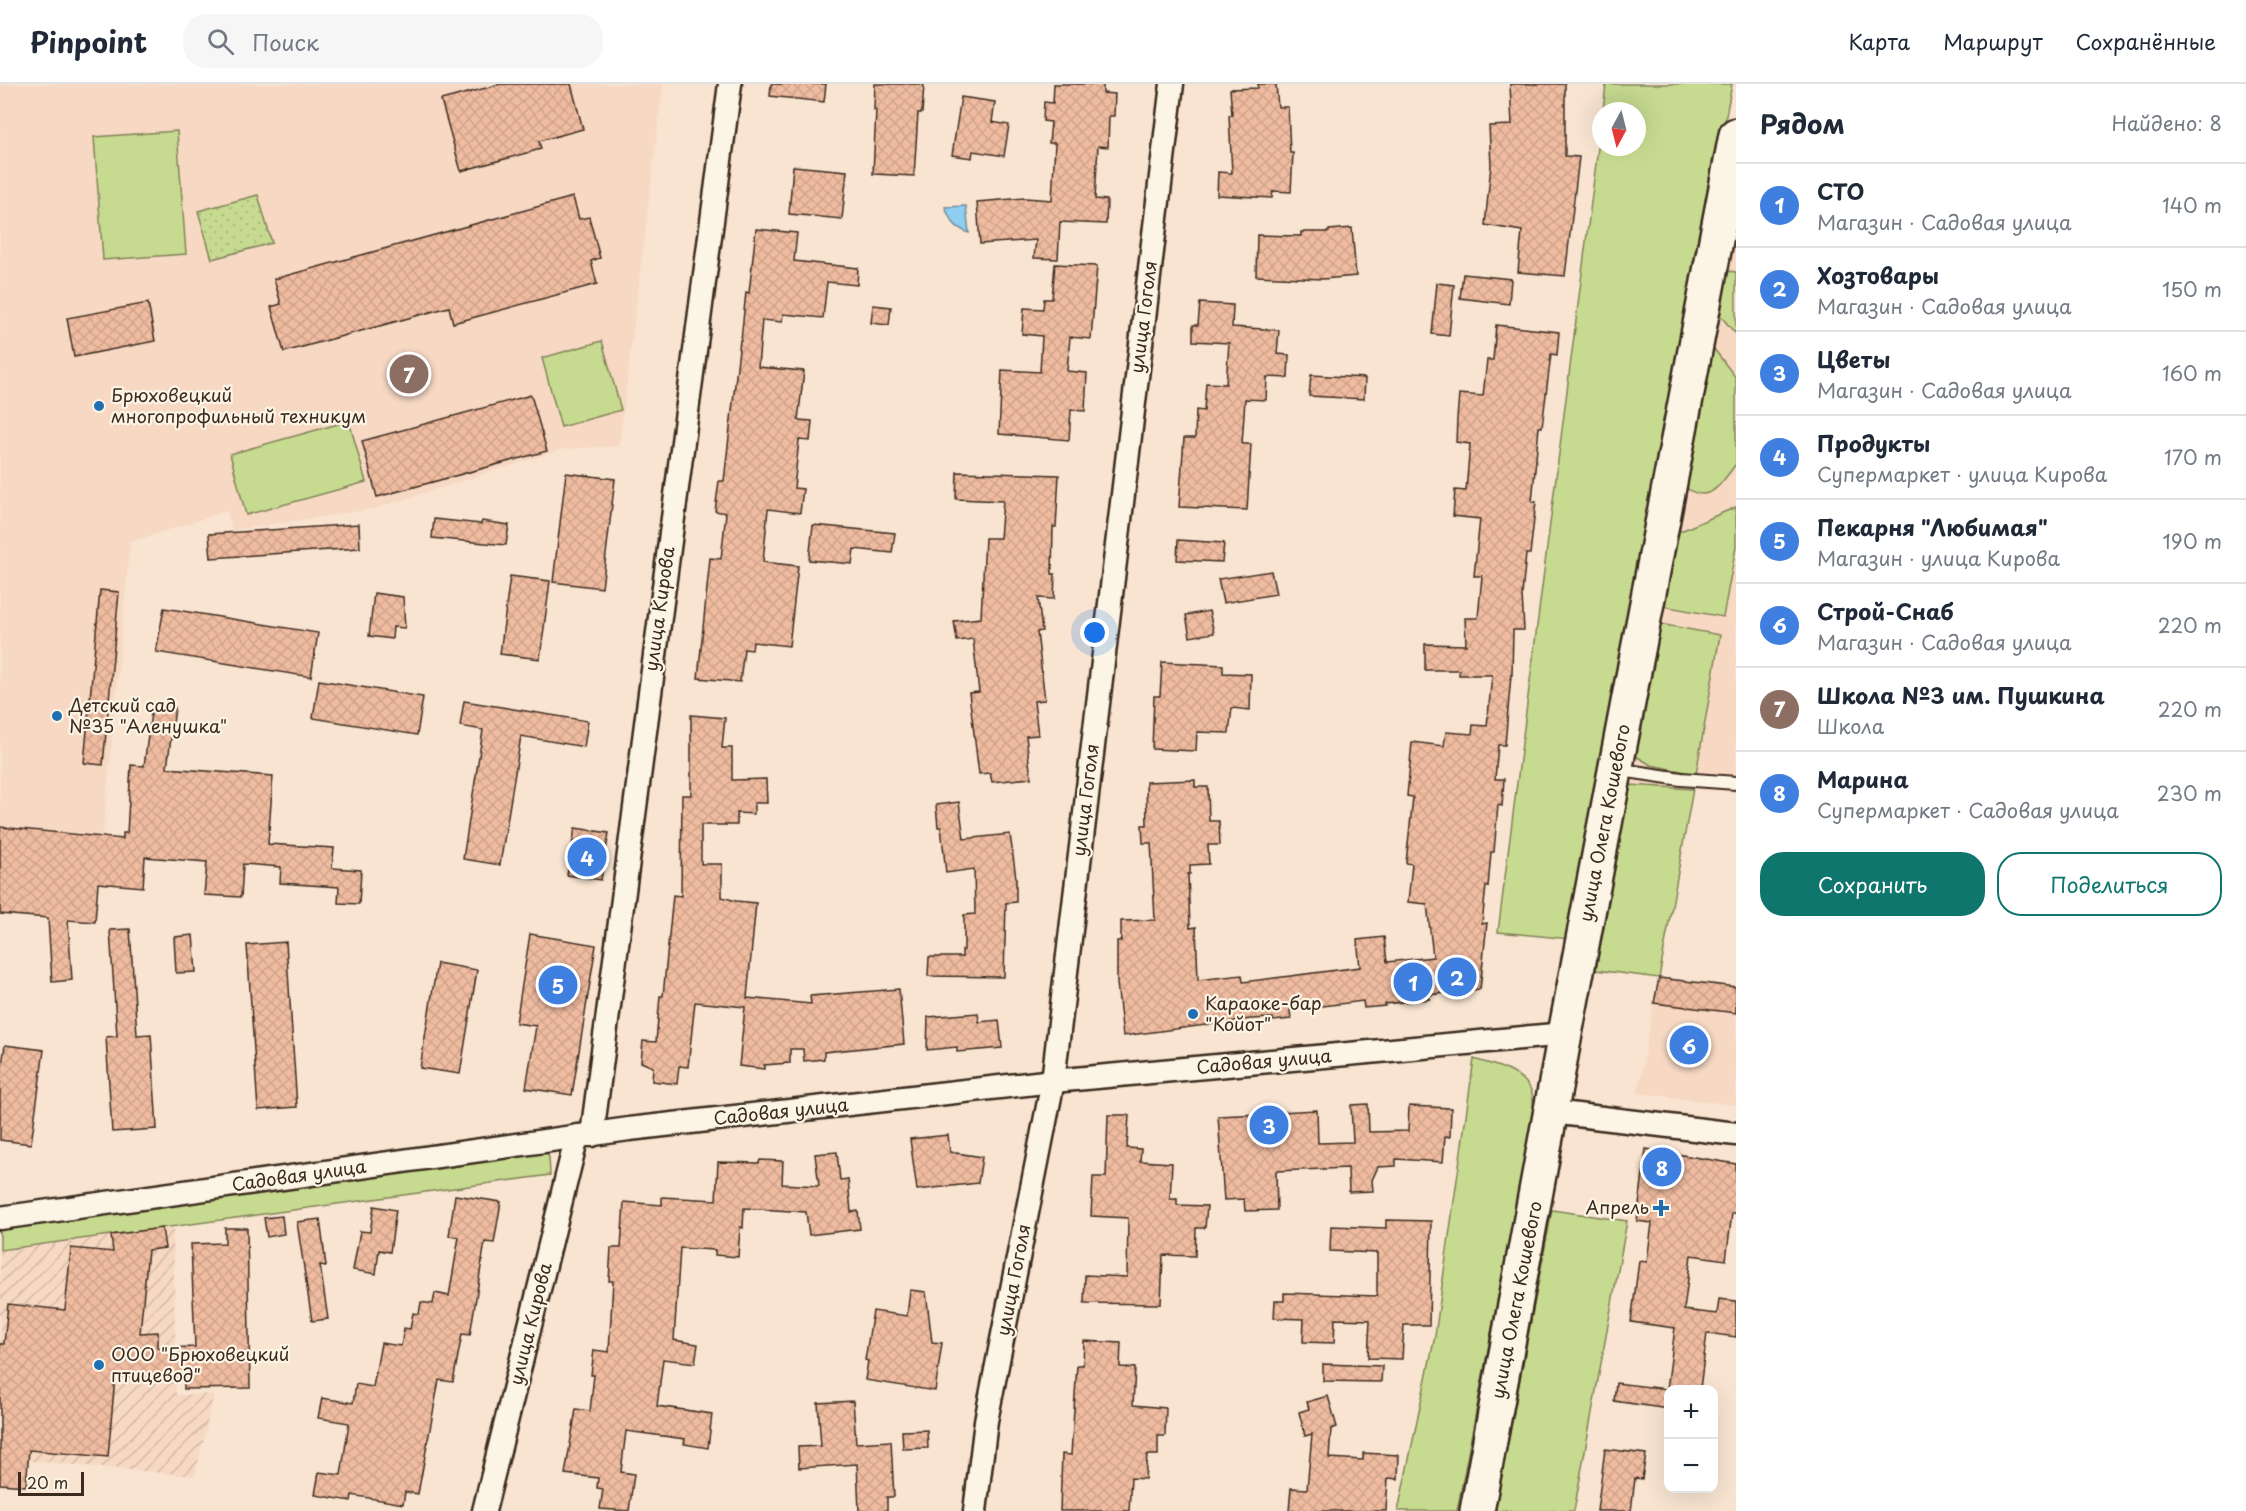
<!DOCTYPE html>
<html lang="ru">
<head>
<meta charset="utf-8">
<style>
  body { margin:0; font-family:"Playpen Sans",sans-serif; background:#f6f6f7; color:#1f2937 }
  .controls { position:absolute; right:18px; bottom:18px; display:grid; overflow:hidden; border-radius:12px; box-shadow:0 6px 24px #0002 }
  .controls button { width:54px; height:54px; display:grid; place-items:center; padding:0; border:0; border-bottom:2px solid #e0e1e3; background:#fff; color:#1f2937; font:30px sans-serif }
  .compass { position:absolute; left:1592px; top:18px; width:54px; height:54px; border-radius:50%; background:#fff; box-shadow:0 6px 24px #0002; rotate:187deg }
  .scale { position:absolute; left:18px; bottom:15px; width:66px; box-sizing:border-box; padding-left:6px; border:3px solid #3b2a1e; border-top:0; font-size:16px; line-height:21px; white-space:nowrap; color:#3b2a1e; -webkit-text-stroke:4px #fcf5e5; paint-order:stroke }
  .you { position:absolute; left:1095px; top:549px; width:21px; height:21px; margin:-15px; border:4px solid #fff; border-radius:50%; background:#1a73e8; box-shadow:0 0 0 9px #1a73e833 }
  .badge { display:grid; place-items:center; width:39px; height:39px; border-radius:50%; background:#0f766e; color:#fff; font-size:20px; font-weight:700 }
  .pin { position:absolute; translate:-50% -50%; border:3px solid #fff; box-shadow:0 2px 6px #0006 }
  .list { margin:0; padding:0; list-style:none }
  h2 { display:flex; justify-content:space-between; align-items:center; height:78px; margin:0; padding:0 24px; font-size:26px }
  h2 small { font-size:20px; font-weight:400; color:#747a83 }
  .list li { display:grid; grid-template-columns:39px 1fr auto; gap:18px; align-items:center; box-sizing:border-box; height:84px; padding:0 24px; border-top:2px solid #e0e1e3 }
  .list b { display:block; font-size:22px; white-space:nowrap }
  .list p { margin:0; font-size:20px; white-space:nowrap; color:#747a83 }
  .list em { font-size:20px; font-style:normal; color:#747a83 }
  .actions { display:flex; gap:12px; padding:18px 24px }
  .actions a { flex:1; padding:14px 0; border:2px solid #0f766e; border-radius:24px; text-align:center; font-size:21px; color:#0f766e }
  .actions .main { background:#0f766e; color:#fff }
  .icon { flex:none; width:33px; height:33px; fill:none; stroke:currentColor; stroke-width:2; stroke-linecap:round; stroke-linejoin:round }
  .map { position:relative; flex:none; width:1736px; height:1427px; overflow:hidden }
  header { display:flex; align-items:center; gap:36px; box-sizing:border-box; height:84px; padding:0 30px; background:#fff; border-bottom:2px solid #e0e1e3 }
  header strong { font-size:28px }
  nav { display:flex; gap:33px; margin-inline-start:auto; font-size:21px }
  .search { width:420px; height:54px; background:#f6f6f7; display:flex; align-items:center; gap:15px; box-sizing:border-box; padding:0 21px; border-radius:24px; color:#747a83; font-size:22px }
  main { display:flex }
  aside { flex:1; background:#fff }
  .map>svg:first-child { display:block }
  .built { fill:#f6d8c3 }
  .industrial { fill:url(#industrial-furrows) }
  .grass { fill:#c7db90; stroke:#818257; stroke-width:1.5 }
  .park { fill:url(#park-dots); stroke:#818257; stroke-width:1.5 }
  .water { fill:#8fcef0; stroke:#6d8c9c; stroke-width:1.5 }
  .building { fill:url(#building-cross-hatch); stroke:#3b2a1e; stroke-width:1.5 }
  .lines { fill:none; stroke-linecap:round; stroke-linejoin:round }
  .lane-casing { stroke:#3b2a1e; stroke-width:16 }
  .street-casing { stroke:#3b2a1e; stroke-width:27 }
  .secondary-casing { stroke:#3b2a1e; stroke-width:38 }
  .lane { stroke:#fcf5e5; stroke-width:12 }
  .street { stroke:#fcf5e5; stroke-width:22 }
  .secondary { stroke:#fcf5e5; stroke-width:33 }
  .poi-dot { fill:#1f6fb2; stroke:#fcf5e5; stroke-width:2 }
  .labels { text-anchor:middle; stroke-width:4.5; stroke-linejoin:round; paint-order:stroke }
  .street-label { font-size:18px; fill:#3b2a1e; stroke:#fcf5e5 }
  .poi-label { font-size:18px; fill:#3b2a1e; stroke:#fcf5e5; text-anchor:start }
</style>
</head>
<body>
<header>
<strong>Pinpoint</strong>
<div class="search"><svg class="icon" aria-label="search" viewBox="0 0 24 24"><circle cx="10" cy="10" r="6"/><path d="M15 15l6 6"/></svg>Поиск</div>
<nav><a>Карта</a><a>Маршрут</a><a>Сохранённые</a></nav>
</header>
<main>
<div class="map">
<svg width="1736" height="1427" viewBox="0 0 1736 1427">
  <defs>
    <pattern id="industrial-furrows" width="10" height="10" patternUnits="userSpaceOnUse" patternTransform="scale(1.5)"><rect width="10" height="10" fill="#f6d8c3"/><path d="M-1 1l2-2M0 10L10 0M9 11l2-2" fill="none" stroke="#d4baa7"/></pattern>
    <pattern id="park-dots" width="8" height="8" patternUnits="userSpaceOnUse" patternTransform="scale(1.5)"><rect width="8" height="8" fill="#c7db90"/><path d="M2 2h.1M6 6h.1" fill="none" stroke="#acbc7c" stroke-width="1.8" stroke-linecap="round"/></pattern>
    <pattern id="building-cross-hatch" width="8" height="8" patternUnits="userSpaceOnUse" patternTransform="scale(1.5)"><rect width="8" height="8" fill="#f0bca1"/><path d="M0 0l8 8M0 8l8-8" fill="none" stroke="#cfa28a"/></pattern>
  </defs>
  <rect width="100%" height="100%" fill="#f8e4d1"/>
  <filter id="ink" filterUnits="userSpaceOnUse"><feTurbulence type="fractalNoise" baseFrequency=".0167" numOctaves="2"/><feDisplacementMap in="SourceGraphic" scale="12" xChannelSelector="R" yChannelSelector="G"/><feConvolveMatrix kernelMatrix="1 2 1 2 8 2 1 2 1" color-interpolation-filters="sRGB"/></filter>
  <g filter="url(#ink)">
    <g class="built">
      <path d="M0 0H663L619 362 563 365 373 425 232 446 227 427 130 458 97 816 0 807Z"/>
      <path d="M1736 138V708L1630 701 1685 403Z"/>
      <path d="M1658 895 1736 904V1021L1638 1009Z"/>
    </g>
    <path class="industrial" d="M173 1142 176 1311 214 1310 195 1392 0 1374V1166Z"/>
    <g class="grass">
      <path d="M1606 0H1732L1571 855 1498 848 1601 40V63H1637V27H1603Z"/>
      <path d="M177 47 186 170 103 176 94 53Z"/>
      <path d="M1727 187 1736 188V250L1718 229Z"/>
      <path d="M602 257 621 326 561 343 542 274Z"/>
      <path d="M1714 265 1736 294V380C1721 399 1710 422 1685 403L1711 268Z"/>
      <path d="M349 337 366 398 246 431 230 370Z"/>
      <path d="M1736 423V463L1723 533 1663 522 1676 449Z"/>
      <path d="M1660 540 1720 551 1696 690 1651 681 1636 672Z"/>
      <path d="M1630 701 1693 705 1659 894 1596 886Z"/>
      <path d="M1474 975C1492 981 1521 986 1531 1006 1533 1011 1533 1019 1534 1025L1457 1427H1398L1435 1252Z"/>
      <path d="M545 1066 549 1073 550 1091 0 1166V1139Z"/>
      <path d="M1552 1126 1627 1137 1574 1427H1495Z"/>
    </g>
    <path class="park" d="M258 111 272 159 212 175 198 127Z"/>
    <path class="water" d="M966 122 969 149C955 144 950 136 945 123Z"/>
    <g class="building">
      <path d="M501 0H571L583 45 539 57 541 65 461 87 441 16Z"/>
      <path d="M771 0H826L824 18 770 12Z"/>
      <path d="M875 0H924L922 29H918L914 92 873 90 876 26H874Z"/>
      <path d="M1054 0H1103V9L1115 10 1114 32H1109L1108 63 1098 62 1095 115 1107 116 1106 140 1060 138 1058 175 1034 174 1036 156 980 160 977 118 1025 114 1052 116 1055 59H1049L1051 38 1043 37 1044 18 1053 19Z"/>
      <path d="M1258 0H1276L1278 23H1288L1290 69H1293L1291 108 1273 107 1272 114 1217 111 1218 88 1232 89 1229 31H1232L1230 5 1258 4Z"/>
      <path d="M1510 0H1565V72L1579 73 1565 192 1518 188 1522 147 1485 141 1491 81 1489 42 1512 41Z"/>
      <path d="M961 13 995 18 992 38 1009 41 1004 72 973 67 972 74 952 71Z"/>
      <path d="M793 82 847 87 842 135 789 130Z"/>
      <path d="M573 113 579 135 589 133 600 174 591 177 597 200 453 239 449 223 284 268 271 223 281 220 274 195Z"/>
      <path d="M1352 144 1356 192 1323 195 1256 192 1257 151 1301 152V148H1329V146Z"/>
      <path d="M756 145 797 149 794 177 858 184 857 201 827 198 823 234 783 230 782 238 762 236 758 283 804 287 798 336 812 337 810 357 799 356 794 404 803 405 800 429 768 425 763 478 798 482 789 562 753 558 752 566 744 565 740 598 698 594 710 474 721 475 726 429 715 427 719 397H724L740 256H741L746 208 749 209Z"/>
      <path d="M1055 180 1097 182 1091 255 1070 253 1067 287 1087 289 1085 327 1071 326 1069 356 999 350 1002 286 1040 288 1042 252 1022 250 1024 224 1043 225 1044 215H1052Z"/>
      <path d="M1463 190 1511 195 1509 220 1460 214Z"/>
      <path d="M1437 199 1454 201 1449 252 1432 250Z"/>
      <path d="M148 219 155 257 74 273 67 234Z"/>
      <path d="M1200 219 1233 221 1232 243 1279 246 1277 270 1289 271 1288 294 1267 293 1266 316 1245 315 1242 360H1251L1247 426 1179 423 1184 354H1195L1196 326 1204 327 1206 299 1226 300 1229 259 1193 257V241H1198Z"/>
      <path d="M873 221 891 223 889 241 871 239Z"/>
      <path d="M1496 241 1559 248 1557 271 1551 270 1542 343H1539L1532 418H1536L1530 470H1526L1522 511 1524 546H1513L1512 591H1511L1505 661H1498L1495 695H1504L1502 722 1498 721 1494 768H1491L1488 803 1486 802 1482 840 1487 839 1480 905 1429 911 1430 915 1385 920V922L1364 924 1363 917 1290 926 1291 935 1273 937V934L1251 935 1123 952 1117 899V857H1121V837L1155 836 1151 759H1143L1142 741H1147L1146 698 1195 696V703H1208L1209 737H1219L1220 761H1208L1209 780 1190 781V790H1188L1190 844 1196 843 1198 896 1242 891 1243 898 1360 883 1357 856 1384 853 1387 878 1433 873 1427 820 1408 818 1412 780 1406 779 1413 713 1407 712 1412 658 1444 662 1446 648 1472 650 1473 641 1487 642 1492 591H1459V586H1425V560L1466 561 1465 534H1478L1482 492H1474L1480 435 1453 432 1455 406 1466 407 1470 360 1456 358 1457 335 1459 310 1483 312 1487 276H1493Z"/>
      <path d="M1311 291 1365 294 1364 315 1309 312Z"/>
      <path d="M531 311 547 367 377 413 362 357Z"/>
      <path d="M957 388 1059 391 1056 443H1053L1052 490H1055L1054 515 1038 514 1042 547 1037 548 1045 616 1034 617 1038 651 1026 652 1031 694 992 698 990 689 979 690 969 609 979 608 973 555 957 557 954 537 981 534 985 454H1000L1003 417 956 415Z"/>
      <path d="M566 389 615 395 602 504 553 498Z"/>
      <path d="M434 435 481 440 482 437 509 441 506 461 432 454Z"/>
      <path d="M359 440 360 464 211 474 209 450Z"/>
      <path d="M813 441 895 449 892 469 854 465 852 480 809 476Z"/>
      <path d="M1178 456 1224 459 1222 478 1177 476Z"/>
      <path d="M1271 487 1276 510 1223 519 1218 495Z"/>
      <path d="M510 492 550 497 540 575 500 570Z"/>
      <path d="M100 506 119 508 103 681 84 679Z"/>
      <path d="M374 509 403 513 405 544 393 543 392 555 369 552Z"/>
      <path d="M164 524 318 549 311 593 156 568Z"/>
      <path d="M1209 527 1214 549 1190 553 1186 531Z"/>
      <path d="M1162 578 1223 581V589L1251 590 1250 626 1232 624 1229 649 1197 648 1196 667 1152 665 1154 612H1160Z"/>
      <path d="M319 596 423 613 417 651 313 634Z"/>
      <path d="M464 617 588 637 584 663 521 652 500 781 463 775 483 646 460 642Z"/>
      <path d="M152 621 175 624 167 684 273 692 268 760 334 764 332 784 361 786 359 820 338 819 339 803 280 799 281 783 243 780 241 813 204 811 207 778 145 773 143 803 98 799 95 838 68 836 72 896 52 898 48 834 0 830V743L123 755V749H127L131 681 144 682Z"/>
      <path d="M691 631 725 634 722 664H732V696L766 695 767 719H754V730L737 729V741H701V780H722V813L736 817 756 819 747 914 811 920 810 912 899 905 904 960 824 968V975L804 977 803 965H790V979L764 981V985L739 982 745 923 695 918 688 983 679 982 677 1000 652 997 653 983 641 978 643 957 656 958 660 912H663L673 811 681 812 682 711H691Z"/>
      <path d="M959 718 964 755 1010 750 1016 794V818L1006 819 1004 893 928 892 929 873H962V866H964V831L975 830 974 785 946 789 941 743H938L936 721Z"/>
      <path d="M575 744 609 749 601 796 567 791Z"/>
      <path d="M130 845 137 951 151 950 157 1045 112 1048 106 953 117 952 110 846Z"/>
      <path d="M530 850 596 861 572 1011 526 1004 536 942 516 939Z"/>
      <path d="M193 851 196 888 176 889 174 853Z"/>
      <path d="M286 858 297 1023 258 1026 247 861Z"/>
      <path d="M437 879 477 886 460 990 420 984Z"/>
      <path d="M1659 894 1736 903V929L1654 919Z"/>
      <path d="M978 929 979 938 999 936 1002 964 957 968V963L927 966 928 933Z"/>
      <path d="M5 961 44 966 31 1060 0 1056V994Z"/>
      <path d="M1368 1020 1369 1048 1408 1047 1409 1022 1451 1024 1450 1053 1445 1052 1443 1078 1396 1075V1082L1378 1083 1372 1096 1373 1107 1349 1108 1348 1084 1276 1087 1277 1126 1245 1127 1244 1115 1224 1116 1218 1032 1262 1030 1261 1025 1279 1024V1028L1317 1026 1318 1059 1353 1058 1351 1021Z"/>
      <path d="M1108 1031H1129L1127 1064 1141 1065 1140 1077 1172 1079 1170 1115H1177V1121L1207 1122 1205 1144H1196L1195 1172 1163 1171 1161 1220 1084 1219 1085 1191 1127 1193 1128 1134 1091 1132 1093 1093H1106Z"/>
      <path d="M948 1051 950 1068 982 1073 978 1099 917 1106 910 1055Z"/>
      <path d="M1646 1065 1736 1080V1129H1732L1726 1176 1691 1171 1684 1226 1717 1230 1719 1215 1736 1217V1253L1707 1249 1700 1305H1668V1325L1614 1317 1616 1299 1667 1305 1675 1244 1631 1238 1639 1177 1647 1178 1652 1139 1637 1137Z"/>
      <path d="M837 1068 840 1096 848 1095 851 1128 858 1127 860 1145 809 1151 806 1128 744 1124 743 1144 740 1143 738 1173 715 1171V1166L680 1164 674 1256 698 1260 695 1279 663 1275 657 1322 712 1330 708 1364 684 1360 685 1355 626 1347 621 1388 634 1390 629 1427 600 1425 603 1405 597 1404 598 1394 565 1390 576 1325 590 1327 594 1291H591L594 1266 609 1268 613 1197H609L611 1164H621L624 1118 662 1121V1113L716 1116 718 1078 759 1079 760 1076 783 1077 782 1100 819 1102 815 1070Z"/>
      <path d="M455 1111 501 1118 494 1159 485 1158 470 1251 462 1250 453 1298 439 1296 418 1410 405 1408 403 1420 352 1411 351 1417 315 1411 319 1388 341 1391 349 1339 318 1334 322 1314 353 1319 356 1300 373 1303 381 1259 401 1262 404 1244 410 1245 413 1229 419 1230 421 1218 433 1220 435 1209 449 1212 459 1153 449 1152Z"/>
      <path d="M374 1122 396 1126 390 1168 379 1166 376 1190 353 1186 360 1147 370 1148Z"/>
      <path d="M282 1132 284 1150 267 1153 264 1134Z"/>
      <path d="M320 1135 326 1182 320 1181 328 1235 312 1237 297 1138Z"/>
      <path d="M1386 1136 1431 1137 1429 1241H1404L1402 1275 1368 1274 1370 1236 1335 1235 1334 1259 1303 1258 1304 1235 1274 1234 1275 1217H1284V1209L1377 1212V1169L1330 1167 1331 1142 1386 1144Z"/>
      <path d="M162 1144 165 1164 148 1166 140 1249 158 1248V1264L195 1263 191 1160 225 1159V1144H247L250 1304 184 1305V1293H115L108 1373 29 1366 26 1402 0 1400V1260H4L8 1220 65 1226 71 1164 113 1168 111 1151Z"/>
      <path d="M910 1206 926 1208 932 1258 942 1259 935 1307 865 1296 868 1277 865 1276 873 1227 907 1232Z"/>
      <path d="M1084 1257 1121 1259 1120 1283 1135 1284 1133 1321 1166 1324 1165 1352H1158V1371H1147L1145 1395 1131 1394 1129 1427H1060L1062 1370 1071 1371 1077 1281H1083Z"/>
      <path d="M1323 1280 1382 1282 1381 1298 1323 1297Z"/>
      <path d="M1328 1312 1337 1343 1331 1345 1329 1374 1363 1376V1369L1399 1371 1398 1395 1388 1394 1386 1427H1289L1291 1404 1307 1405 1312 1350 1305 1352 1299 1328 1309 1325 1307 1318Z"/>
      <path d="M853 1317 856 1359 891 1357 894 1413H887V1427H859L857 1380 799 1384 798 1363 821 1362 818 1319Z"/>
      <path d="M927 1346 928 1364 903 1365 902 1347Z"/>
      <path d="M1605 1365 1646 1370 1642 1395 1635 1394 1631 1427H1597Z"/>
    </g>
    <g class="lines">
      <g class="lane-casing">
        <path id="lane" d="M1615 685 1681 695 1736 699"/>
      </g>
      <g class="street-casing">
        <g id="street">
          <path d="M1552 1028 1736 1050"/>
          <path d="M592 1051 730 0"/>
          <path d="M0 1134 629 1045 1053 997 1565 950"/>
          <path d="M484 1427 577 1052"/>
          <path d="M975 1427 986 1337 1053 997 1172 0"/>
        </g>
      </g>
      <g class="secondary-casing">
        <path id="secondary" d="M1477 1427 1565 950 1736 51"/>
      </g>
      <use href="#lane" class="lane"/>
      <use href="#street" class="street"/>
      <use href="#secondary" class="secondary"/>
    </g>
  </g>
  <g class="poi-dot">
    <circle cx="99" cy="322" r="6"/>
    <circle cx="57" cy="632" r="6"/>
    <circle cx="1193" cy="930" r="6"/>
    <path d="M1658 1115h6v6h6v6h-6v6h-6v-6h-6v-6h6z"/>
    <circle cx="99" cy="1281" r="6"/>
  </g>
  <g class="labels">
    <g class="street-label">
      <text transform="translate(1144 233) rotate(-83)" y="6">улица Гоголя</text>
      <text transform="translate(660 525) rotate(-82)" y="6">улица Кирова</text>
      <text transform="translate(1086 716) rotate(-83)" y="6">улица Гоголя</text>
      <text transform="translate(1605 739) rotate(-79)" y="6">улица Олега Кошевого</text>
      <text transform="translate(1264 978) rotate(-5)" y="6">Садовая улица</text>
      <text transform="translate(781 1028) rotate(-6)" y="6">Садовая улица</text>
      <text transform="translate(299 1092) rotate(-8)" y="6">Садовая улица</text>
      <text transform="translate(1014 1196) rotate(-79)" y="6">улица Гоголя</text>
      <text transform="translate(1517 1216) rotate(-79)" y="6">улица Олега Кошевого</text>
      <text transform="translate(531 1240) rotate(-76)" y="6">улица Кирова</text>
    </g>
    <g class="poi-label">
      <text x="111" y="318">Брюховецкий<tspan x="111" dy="21">многопрофильный техникум</tspan></text>
      <text x="69" y="628">Детский сад<tspan x="69" dy="21">№35 "Аленушка"</tspan></text>
      <text x="1205" y="926">Караоке-бар<tspan x="1205" dy="21">"Койот"</tspan></text>
      <text x="1649" y="1130" text-anchor="end">Апрель</text>
      <text x="111" y="1277">ООО "Брюховецкий<tspan x="111" dy="21">птицевод"</tspan></text>
    </g>
  </g>
</svg>
<div class="controls">
<button>+</button>
<button>−</button>
</div>
<svg class="compass" viewBox="-18 -18 36 36"><path d="M0-13l5 13h-10z" fill="#e53935"/><path d="M0 13l5-13h-10z" fill="#747a83"/></svg>
<div class="scale">20 m</div>
<div class="you"></div>
<div class="pin badge" style="left:1413px;top:898px;background:#3f7fe0">1</div>
<div class="pin badge" style="left:1457px;top:893px;background:#3f7fe0">2</div>
<div class="pin badge" style="left:1269px;top:1041px;background:#3f7fe0">3</div>
<div class="pin badge" style="left:587px;top:773px;background:#3f7fe0">4</div>
<div class="pin badge" style="left:558px;top:901px;background:#3f7fe0">5</div>
<div class="pin badge" style="left:1689px;top:961px;background:#3f7fe0">6</div>
<div class="pin badge" style="left:409px;top:290px;background:#8d6e63">7</div>
<div class="pin badge" style="left:1662px;top:1083px;background:#3f7fe0">8</div>
</div>
<aside>
<h2>Рядом<small>Найдено: 8</small></h2>
<ul class="list">
<li><span class="badge" style="background:#3f7fe0">1</span><div><b>СТО</b><p>Магазин · Садовая улица</p></div><em>140 m</em></li>
<li><span class="badge" style="background:#3f7fe0">2</span><div><b>Хозтовары</b><p>Магазин · Садовая улица</p></div><em>150 m</em></li>
<li><span class="badge" style="background:#3f7fe0">3</span><div><b>Цветы</b><p>Магазин · Садовая улица</p></div><em>160 m</em></li>
<li><span class="badge" style="background:#3f7fe0">4</span><div><b>Продукты</b><p>Супермаркет · улица Кирова</p></div><em>170 m</em></li>
<li><span class="badge" style="background:#3f7fe0">5</span><div><b>Пекарня &quot;Любимая&quot;</b><p>Магазин · улица Кирова</p></div><em>190 m</em></li>
<li><span class="badge" style="background:#3f7fe0">6</span><div><b>Строй-Снаб</b><p>Магазин · Садовая улица</p></div><em>220 m</em></li>
<li><span class="badge" style="background:#8d6e63">7</span><div><b>Школа №3 им. Пушкина</b><p>Школа</p></div><em>220 m</em></li>
<li><span class="badge" style="background:#3f7fe0">8</span><div><b>Марина</b><p>Супермаркет · Садовая улица</p></div><em>230 m</em></li>
</ul>
<div class="actions"><a class="main">Сохранить</a><a>Поделиться</a></div>
</aside>
</main>
</body>
</html>
